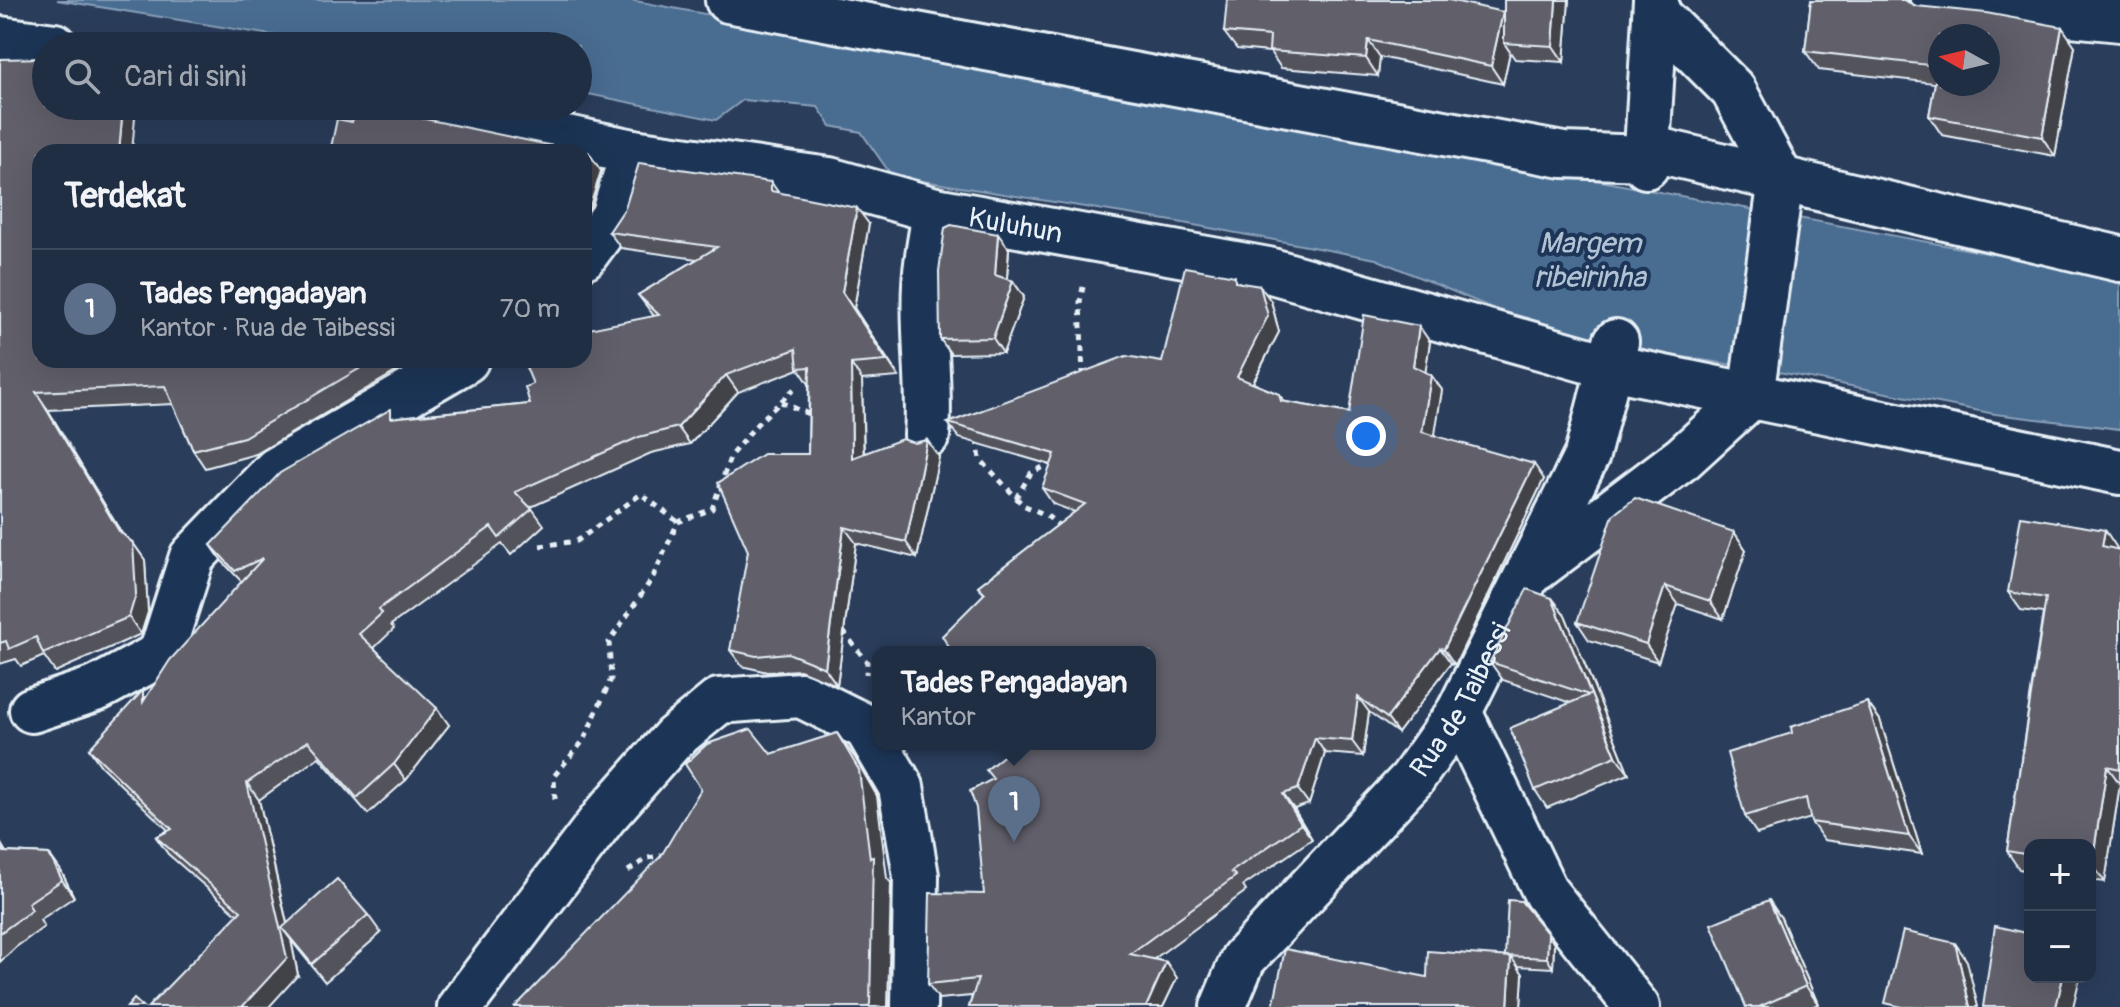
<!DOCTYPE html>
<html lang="id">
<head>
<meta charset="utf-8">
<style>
  body { margin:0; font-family:Pangolin,sans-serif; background:#2d3a4f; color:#f1f3f6 }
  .controls { position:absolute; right:24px; bottom:24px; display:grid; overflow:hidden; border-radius:16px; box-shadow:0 8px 32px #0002 }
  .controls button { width:72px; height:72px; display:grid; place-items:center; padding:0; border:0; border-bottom:2px solid #3d4a5d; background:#202e44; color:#f1f3f6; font:40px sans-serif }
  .compass { position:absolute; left:1928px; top:24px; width:72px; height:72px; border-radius:50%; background:#202e44; box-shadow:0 8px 32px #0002; rotate:278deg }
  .you { position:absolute; left:1366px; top:436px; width:28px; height:28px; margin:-20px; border:6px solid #fff; border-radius:50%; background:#1a73e8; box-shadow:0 0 0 12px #1a73e833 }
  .badge { display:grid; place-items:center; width:52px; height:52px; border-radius:50%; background:#ffd166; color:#fff; font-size:26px; font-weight:700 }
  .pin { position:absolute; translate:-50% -66px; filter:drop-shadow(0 2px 4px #0008) }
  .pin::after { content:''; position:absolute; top:42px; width:28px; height:24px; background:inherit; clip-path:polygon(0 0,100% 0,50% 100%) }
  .popup { position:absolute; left:872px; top:646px; width:284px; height:104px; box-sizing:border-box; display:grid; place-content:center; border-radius:16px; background:#202e44; filter:drop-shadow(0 2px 6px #0005); font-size:26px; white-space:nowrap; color:#a2a8b2 }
  .popup b { font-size:30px; color:#f1f3f6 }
  .popup::after { content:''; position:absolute; left:50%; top:100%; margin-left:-16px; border:16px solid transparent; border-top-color:#202e44 }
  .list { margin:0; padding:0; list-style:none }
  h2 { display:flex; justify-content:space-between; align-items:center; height:104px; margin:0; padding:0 32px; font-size:34px }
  h2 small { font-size:26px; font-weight:400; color:#a2a8b2 }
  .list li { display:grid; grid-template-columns:52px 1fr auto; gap:24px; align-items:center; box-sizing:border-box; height:120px; padding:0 32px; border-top:2px solid #3d4a5d }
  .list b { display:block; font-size:30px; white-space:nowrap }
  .list p { margin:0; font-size:26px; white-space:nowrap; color:#a2a8b2 }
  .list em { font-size:26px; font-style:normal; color:#a2a8b2 }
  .icon { flex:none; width:44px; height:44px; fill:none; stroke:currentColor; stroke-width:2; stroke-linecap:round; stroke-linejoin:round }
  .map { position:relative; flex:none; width:2120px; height:1007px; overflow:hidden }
  .search { position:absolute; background:#202e44; box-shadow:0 8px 32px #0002; left:32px; top:32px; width:560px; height:88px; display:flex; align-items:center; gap:20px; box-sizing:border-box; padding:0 28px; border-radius:44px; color:#a2a8b2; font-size:30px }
  .panel { position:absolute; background:#202e44; box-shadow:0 8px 32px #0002; left:32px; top:144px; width:560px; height:224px; border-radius:24px }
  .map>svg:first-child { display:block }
  .water { fill:#4a6c91; stroke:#89a1ba; stroke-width:2 }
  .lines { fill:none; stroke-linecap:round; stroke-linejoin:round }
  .minor-casing { stroke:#e8f1f8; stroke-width:50 }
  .path { stroke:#e8f1f8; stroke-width:5; stroke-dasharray:6 6; stroke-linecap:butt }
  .minor { stroke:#1d3557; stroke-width:44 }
  .wall { fill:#53525b; stroke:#e8f1f8; stroke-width:2 }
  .shaded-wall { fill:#43424a; stroke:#e8f1f8; stroke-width:2 }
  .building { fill:#605f6a; stroke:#e8f1f8; stroke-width:2; fill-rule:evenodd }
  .labels { text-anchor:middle; stroke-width:8; stroke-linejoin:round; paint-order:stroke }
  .street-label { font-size:28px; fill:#e8f1f8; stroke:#1d3557 }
  .water-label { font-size:30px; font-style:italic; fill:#b1c2d4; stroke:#1d3557 }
</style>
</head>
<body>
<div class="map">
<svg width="2120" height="1007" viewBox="0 0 2120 1007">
  <rect width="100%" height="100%" fill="#2a3d5b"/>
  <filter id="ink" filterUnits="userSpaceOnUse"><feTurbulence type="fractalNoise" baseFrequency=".0125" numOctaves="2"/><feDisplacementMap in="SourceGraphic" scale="16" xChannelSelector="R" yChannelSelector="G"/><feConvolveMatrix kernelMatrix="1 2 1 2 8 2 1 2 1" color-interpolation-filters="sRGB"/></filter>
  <g filter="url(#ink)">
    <path class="water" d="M57 0H630L2067 268 2120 281V429L1995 414 1784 373 1563 338 1376 259 1172 221 892 176 861 132 831 126 818 107 743 100 716 120 578 92V46H339Z"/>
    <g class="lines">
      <g class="minor-casing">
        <g id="minor">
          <path d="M728 0 1563 155 1647 158"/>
          <path d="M1933 0 2120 19"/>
          <path d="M0 39 55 46"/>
          <path id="s1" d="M414 106 633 152 829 180 935 210 1268 270 1611 367 2120 472"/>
          <path d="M1648 148 2120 259"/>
          <path d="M1646 166 1656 0"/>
          <path d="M584 256 613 217 633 152"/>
          <path d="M927 435C931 385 922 335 925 285 926 260 932 235 935 210"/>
          <path d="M1537 568 1683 458 1751 396 1781 179 1733 90 1656 13"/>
          <path d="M32 710 98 688 161 654 192 557 276 470 466 360"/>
          <path d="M1459 712 1546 893 1637 1007"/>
          <path d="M460 1007 604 817 674 738 719 701 801 695 866 727 901 787 916 876 914 1007"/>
          <path id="s2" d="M1223 1007 1243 959 1412 779 1459 712 1587 455 1616 342"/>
        </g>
      </g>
      <g class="path">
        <path d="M1083 376 1080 302 1083 287"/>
        <path d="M781 402 813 416"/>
        <path d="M977 440 980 459 1023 505 1046 515 1063 529"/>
        <path d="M1016 498 1031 473 1055 461"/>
        <path d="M540 546 577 541 641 494 678 522"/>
        <path d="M843 631 867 662 866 674"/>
        <path d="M555 799 554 776 584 740 611 679 609 642 652 579 678 522 712 509 731 455 757 424 794 389"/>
        <path d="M628 871 648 858 666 855"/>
      </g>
      <use href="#minor" class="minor"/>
    </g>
    <g class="wall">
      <path d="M1569 0 1564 62 1515 59 1510 52 1503 84 1380 57 1378 76 1281 68 1270 52 1237 49 1224 32 1504 14Z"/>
      <path d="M1811 0H1908L1909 2 1916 6 2075 46 2055 156 1942 135 1929 116 1935 83 1819 70 1805 51Z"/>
      <path d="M0 59 40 360H402V368L256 454 205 468 193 450 173 404 48 410 122 534 133 543 145 560 148 612 141 634 55 672 44 656 21 666 16 659 0 664Z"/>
      <path d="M779 193 869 224 854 308 899 377 862 380 864 453 927 440 939 457 917 558 856 543 837 685 800 670 767 672 742 666 730 650 808 454 809 384 799 369 738 392 690 444 651 453 531 507 544 525 511 555 502 544 391 625 394 629 374 648 449 725 406 780 368 814 319 757 259 800 287 923 368 915 381 933 325 982 291 940 298 975 237 914 168 854 156 837 168 830 101 766 89 749 147 696 242 582 222 561 211 545 397 417 530 404 533 384 654 316 638 295 697 259 621 248 609 232Z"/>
      <path d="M1009 249 1007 279 1013 281 1024 297 1003 353 951 354 940 339Z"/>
      <path d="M1239 282 1271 301 1279 332 1253 383 1279 394 1285 402 1349 413 1430 342 1425 372 1431 375 1442 390 1434 435 1544 479 1455 665 1451 663 1398 733 1369 712 1363 756 1325 753 1309 804 1294 809 1312 839 1243 886 1246 891 1154 959 1166 962 1177 978 1163 1007H969L972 996 939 999 928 984 984 894 993 779 1012 749 984 594 978 586 1075 512 1053 504 1042 488 1051 465 959 438 948 423 1162 362Z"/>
      <path d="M2105 530 2117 549 2120 550V784L2105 882 2090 880V845H2030V871L2019 869 2007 851 2043 613 2021 610 2008 592Z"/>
      <path d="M1734 532 1746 550 1723 619 1678 604 1658 662 1589 640 1577 622Z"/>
      <path d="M1552 598 1565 615 1629 774 1547 808 1535 790 1571 703 1503 680 1490 662Z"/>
      <path d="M1867 702 1880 720 1922 854 1824 840 1811 822V818L1757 834 1745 816 1792 733Z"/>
      <path d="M0 842 6 852 49 854 61 871 74 897 40 920 44 927 16 947 0 962Z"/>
      <path d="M1781 918 1818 1004 1812 1007H1746Z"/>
      <path d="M1554 944 1553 968 1517 966 1523 974 1521 1007H1273L1427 977Z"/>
    </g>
    <g class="shaded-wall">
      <path d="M1556 0H1569L1564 62 1553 46Z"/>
      <path d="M1503 12 1515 29 1504 43 1510 52 1503 84 1491 66Z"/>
      <path d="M2062 27 2075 46 2055 156 2042 137Z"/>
      <path d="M1368 40 1380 57 1378 76 1366 58Z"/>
      <path d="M123 106H136L132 152H119Z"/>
      <path d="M589 153 601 171 590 206 584 214V169Z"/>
      <path d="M771 182 783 199 771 191Z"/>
      <path d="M857 208 869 224 854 308 899 377 842 292Z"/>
      <path d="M998 234 1009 249 1006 291 995 275Z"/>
      <path d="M1013 281 1024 297 1003 353 993 338Z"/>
      <path d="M1260 286 1271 301 1279 332 1248 392 1237 377Z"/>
      <path d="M1419 326 1430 342 1424 381 1413 366Z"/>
      <path d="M397 360H402V368Z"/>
      <path d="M851 364 862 380 864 474 852 458Z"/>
      <path d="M726 375 738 392 690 444 678 427Z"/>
      <path d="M1431 375 1442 390 1433 447 1422 432Z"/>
      <path d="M36 392 48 410 131 549 119 531Z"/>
      <path d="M927 440 939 457 917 558 906 542Z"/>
      <path d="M1534 464 1544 479 1455 665 1444 649Z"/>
      <path d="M844 527 856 543 837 685 825 668Z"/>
      <path d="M2105 530 2117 548 2115 564 2102 546Z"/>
      <path d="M1734 532 1746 550 1723 619 1710 601Z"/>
      <path d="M133 543 145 560 148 612 141 634 129 617Z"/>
      <path d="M1665 586 1678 604 1658 662 1646 644Z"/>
      <path d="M1552 598 1565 615 1629 774 1616 756Z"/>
      <path d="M1440 648 1451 663 1398 733 1387 718Z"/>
      <path d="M1358 697 1369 712 1363 756 1352 741Z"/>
      <path d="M1867 702 1880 720 1922 854 1909 836Z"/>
      <path d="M437 708 449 725 406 780 394 764Z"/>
      <path d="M837 733 855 758 877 796 887 878 891 883 888 1007H868L870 858Z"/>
      <path d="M1315 738 1325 753 1309 804 1298 789Z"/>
      <path d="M2107 766 2120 784 2105 882 2092 864Z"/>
      <path d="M247 783 259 800 290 937 282 928 291 940 298 975 269 1007H242Z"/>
      <path d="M1283 794 1294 809 1312 839 1301 824Z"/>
      <path d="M49 854 61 871 74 897 62 880Z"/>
      <path d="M1769 900 1781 918 1818 1004 1806 986Z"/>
      <path d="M1548 934 1554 944 1553 968 1547 958Z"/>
      <path d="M1955 943 1967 961 1978 1007H1970Z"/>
      <path d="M1511 957 1523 974 1521 1007H1508Z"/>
      <path d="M1166 962 1177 978 1163 1007H1146Z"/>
      <path d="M2063 977H2080L2073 1007H2056Z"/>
    </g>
    <g class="building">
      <path d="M1227 0H1449L1503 12 1491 66 1368 40 1366 58 1269 51 1270 36 1224 32Z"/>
      <path d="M1504 0H1556L1553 46 1504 43Z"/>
      <path d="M1811 0H1904L1916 6 1986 13 2062 27 2042 137 1929 116 1938 66 1805 51ZM1940 36H1988V84H1940Z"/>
      <path d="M46 58V106H123L119 152H40V360H374L244 437 193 450 165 386 36 392 119 531 133 543 136 594 129 617 43 654 36 637 9 649 6 641 0 643V59Z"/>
      <path d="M357 106H388L397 113 582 152H330L337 119 352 122Z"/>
      <path d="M584 152 589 153 584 169Z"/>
      <path d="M639 163 771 182V191L857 208 842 292 887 361 851 364 852 458 902 439 915 443 927 440 906 542 844 527 825 668 788 653 756 656 730 650 748 551 718 483 763 454H808L810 367 798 368 796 349 726 375 678 427 639 437 515 492 532 509 499 538 491 527 379 609 382 613 359 634 437 708 394 764 357 798 308 741 247 783 287 958 242 1007H148L241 911 156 837 172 829 89 749 143 690V702L170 660 263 558 235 571 211 545 280 473 391 409V418L530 404 525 387 533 384 523 360H584V330L659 315 638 295 717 247 609 232 625 208Z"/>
      <path d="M951 225 998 234 995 275 1013 281 993 338 940 339 939 271 945 228Z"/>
      <path d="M1185 267 1235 276V282L1260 286 1268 316 1237 377 1279 394 1281 401 1349 413 1364 315 1419 326 1413 366 1431 375 1422 432 1534 464 1444 649 1440 648 1387 718 1358 697 1352 741 1315 738 1298 789 1283 794 1301 824 1231 872 1236 876 1130 954 1166 962 1146 1007H969L978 979 928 984 930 893 984 894 976 808 970 791 993 779 986 770 1012 749 1009 744H1150V652H952L942 636 985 593 978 586 1085 504 1042 488 1055 454 948 423 1126 356 1162 362Z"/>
      <path d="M1635 498 1734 532 1710 601 1665 586 1646 644 1577 622 1613 515Z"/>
      <path d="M2021 516 2105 530 2102 546 2120 550V769L2107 766 2092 864H2090V845H2030V855L2007 851 2046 598 2008 592Z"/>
      <path d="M1527 589 1552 598 1616 756 1535 790 1510 728 1589 695 1490 662Z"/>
      <path d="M1867 702 1909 836 1811 822 1806 798 1745 816 1727 753 1792 733 1791 727Z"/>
      <path d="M751 729 771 754 837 733 859 770 870 858 873 857 870 1004 868 1007H515L661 856 701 789 685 764 707 744Z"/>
      <path d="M0 846 4 852 49 854 62 880 28 903 32 910 0 933Z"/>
      <path d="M337 879 368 915 312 964 282 928Z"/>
      <path d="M1508 900 1521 901 1548 934 1547 958 1505 956Z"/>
      <path d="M1769 900 1806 986 1759 1007H1746L1711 924Z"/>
      <path d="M1995 926 2030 934V977H2063L2056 1007H1983Z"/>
      <path d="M1903 931 1955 943 1970 1007H1902L1885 1003Z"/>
      <path d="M1285 949 1427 977 1428 951 1511 957 1508 1007H1273Z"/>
      <path d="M134 999 143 1007H127Z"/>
    </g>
  </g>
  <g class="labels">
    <g class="street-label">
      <text dy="10" stroke="none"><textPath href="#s1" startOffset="614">Kuluhun</textPath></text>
      <text dy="10" stroke="none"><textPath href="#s2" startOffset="392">Rua de Taibessi</textPath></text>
    </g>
    <g class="water-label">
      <text x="1590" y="253">Margem<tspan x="1590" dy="34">ribeirinha</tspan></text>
    </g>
  </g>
</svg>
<div class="controls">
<button>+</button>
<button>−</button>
</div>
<svg class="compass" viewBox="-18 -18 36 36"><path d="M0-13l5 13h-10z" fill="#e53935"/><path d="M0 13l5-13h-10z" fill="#a2a8b2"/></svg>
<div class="you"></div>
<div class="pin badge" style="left:1014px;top:842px;background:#5c6f8a">1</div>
<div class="popup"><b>Tades Pengadayan</b>Kantor</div>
<div class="search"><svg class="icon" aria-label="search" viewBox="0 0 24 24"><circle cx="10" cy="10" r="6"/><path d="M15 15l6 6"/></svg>Cari di sini</div>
<section class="panel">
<h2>Terdekat<small></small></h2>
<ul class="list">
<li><span class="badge" style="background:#5c6f8a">1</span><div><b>Tades Pengadayan</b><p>Kantor · Rua de Taibessi</p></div><em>70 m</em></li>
</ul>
</section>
</div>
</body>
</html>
